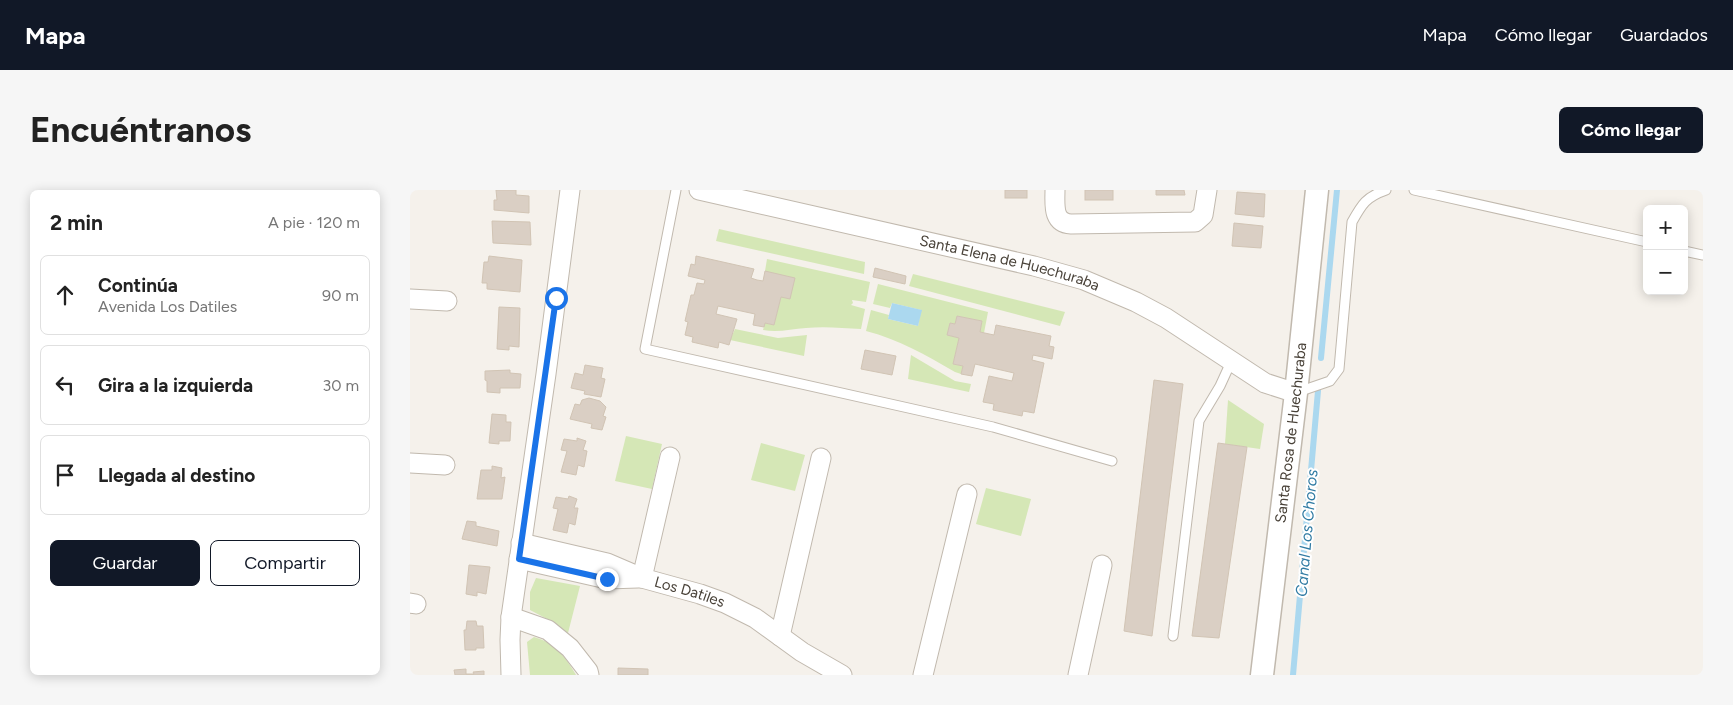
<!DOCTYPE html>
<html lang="es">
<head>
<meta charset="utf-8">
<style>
  body { margin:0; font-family:Figtree,sans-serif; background:#f6f6f6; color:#222 }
  .controls { position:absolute; right:15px; top:15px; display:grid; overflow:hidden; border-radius:8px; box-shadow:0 2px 12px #0003 }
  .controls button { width:45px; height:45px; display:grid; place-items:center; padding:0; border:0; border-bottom:1px solid #e0e0e0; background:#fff; color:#222; font:25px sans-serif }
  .stop { position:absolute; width:15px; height:15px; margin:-11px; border:4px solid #1a73e8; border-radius:50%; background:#fff }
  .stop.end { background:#1a73e8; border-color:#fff; box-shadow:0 1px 5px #0008 }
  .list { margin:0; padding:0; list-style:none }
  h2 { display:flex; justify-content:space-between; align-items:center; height:65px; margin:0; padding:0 20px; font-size:21px }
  h2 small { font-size:16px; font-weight:400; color:#767676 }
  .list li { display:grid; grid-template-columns:32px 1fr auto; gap:15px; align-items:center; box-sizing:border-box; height:80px; margin:0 10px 10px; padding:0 10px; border:1px solid #e0e0e0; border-radius:8px }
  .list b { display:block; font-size:19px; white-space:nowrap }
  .list p { margin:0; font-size:16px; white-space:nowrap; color:#767676 }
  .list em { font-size:16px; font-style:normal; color:#767676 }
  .actions { display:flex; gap:10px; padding:15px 20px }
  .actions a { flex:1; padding:11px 0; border:1px solid #111827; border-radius:8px; text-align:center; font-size:18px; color:#111827 }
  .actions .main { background:#111827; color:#fff }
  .icon { flex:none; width:28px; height:28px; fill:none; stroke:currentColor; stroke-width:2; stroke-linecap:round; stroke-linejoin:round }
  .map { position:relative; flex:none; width:1293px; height:485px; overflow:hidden; border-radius:8px }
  header { display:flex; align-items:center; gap:30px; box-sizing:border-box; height:70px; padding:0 25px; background:#111827; color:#fff }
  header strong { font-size:24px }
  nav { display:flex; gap:28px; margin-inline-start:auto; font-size:18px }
  .intro { display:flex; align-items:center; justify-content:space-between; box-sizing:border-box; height:120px; padding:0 30px }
  h1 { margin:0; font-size:35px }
  .button { padding:12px 22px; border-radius:8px; background:#111827; color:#fff; font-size:18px; font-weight:700 }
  main { display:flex; gap:30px; padding:0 30px }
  aside { flex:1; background:#fff; border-radius:8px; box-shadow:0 2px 12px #0003 }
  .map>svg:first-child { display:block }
  .green { fill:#d5e7b6 }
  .water { fill:#abd8ef }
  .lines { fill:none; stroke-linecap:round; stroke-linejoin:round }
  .stream { stroke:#abd8ef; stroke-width:6 }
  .building { fill:#dacfc4; stroke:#d1c4b4 }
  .service-casing { stroke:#c1b9ae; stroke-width:11 }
  .minor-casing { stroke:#c1b9ae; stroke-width:21 }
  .tertiary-casing { stroke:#c1b9ae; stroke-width:25 }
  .service { stroke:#fff; stroke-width:9 }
  .minor { stroke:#fff; stroke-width:19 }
  .tertiary { stroke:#fff; stroke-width:22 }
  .route { stroke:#1a73e8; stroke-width:6 }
  .labels { text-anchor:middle; stroke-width:4; stroke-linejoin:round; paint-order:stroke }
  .street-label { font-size:15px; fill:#494239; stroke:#fff }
  .water-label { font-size:16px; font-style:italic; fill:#307ba3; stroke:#fff }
</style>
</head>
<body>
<header>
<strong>Mapa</strong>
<nav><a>Mapa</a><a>Cómo llegar</a><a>Guardados</a></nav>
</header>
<div class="intro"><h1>Encuéntranos</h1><a class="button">Cómo llegar</a></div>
<main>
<aside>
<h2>2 min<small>A pie · 120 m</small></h2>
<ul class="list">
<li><svg class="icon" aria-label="ahead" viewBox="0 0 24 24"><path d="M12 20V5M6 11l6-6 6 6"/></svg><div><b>Continúa</b><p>Avenida Los Datiles</p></div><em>90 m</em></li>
<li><svg class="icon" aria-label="left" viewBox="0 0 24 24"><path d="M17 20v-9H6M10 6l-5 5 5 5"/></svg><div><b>Gira a la izquierda</b></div><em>30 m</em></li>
<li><svg class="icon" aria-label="arrive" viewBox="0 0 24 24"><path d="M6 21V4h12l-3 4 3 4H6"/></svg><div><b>Llegada al destino</b></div></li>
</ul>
<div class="actions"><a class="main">Guardar</a><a>Compartir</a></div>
</aside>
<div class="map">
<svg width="1293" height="485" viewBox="0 0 1293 485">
  <rect width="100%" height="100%" fill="#f5f1eb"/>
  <g class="green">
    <path d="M309 39 455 72 454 84 306 51Z"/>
    <path d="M357 69 460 92 456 112 442 110 443 113 441 115 455 119 451 139C433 138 414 136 396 138 381 139 368 143 353 140L355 133 364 135 371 107 355 81Z"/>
    <path d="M503 84 655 122 650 136 499 96Z"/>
    <path d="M468 94 578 122 574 143 570 142 572 131 547 126 545 134 540 133 537 145 549 148 543 174 553 176 551 184 545 182C514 164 490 150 456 141L461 120 479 125 478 129 508 136 511 120 482 113 480 118 463 114Z"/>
    <path d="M325 139 368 148 397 145 394 166 320 150Z"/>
    <path d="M501 165 545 191 561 194 559 202 498 189Z"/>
    <path d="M818 210 854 234 850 259 815 254Z"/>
    <path d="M216 246 252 254 242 299 205 291Z"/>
    <path d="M351 253 395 265 385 301 341 290Z"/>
    <path d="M576 298 621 309 611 346 566 334Z"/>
    <path d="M126 388 170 396 158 443 139 430 120 420V402Z"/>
    <path d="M124 447C145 453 155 466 166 485H120L117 452Z"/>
  </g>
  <path class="water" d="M482 113 512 120 508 136 478 129Z"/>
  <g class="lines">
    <g class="stream">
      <path d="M911 168 927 0"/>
      <path d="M883 485 908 201"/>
    </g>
  </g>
  <g class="building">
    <path d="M86 0H106V5L119 6V23L84 20V10H87Z"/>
    <rect x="595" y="0" width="22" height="8"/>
    <rect x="675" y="0" width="28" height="10"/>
    <path d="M746 0H774L775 5H746Z"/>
    <path d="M827 2 855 4 854 27 825 24Z"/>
    <path d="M82 31 120 32 121 55 83 53Z"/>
    <path d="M824 33 853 36 851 58 822 56Z"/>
    <path d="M79 66 112 70 110 102 77 99V93H72L74 72H78Z"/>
    <path d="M286 66 344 79 341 88 347 90 353 91 355 81 385 88 380 109 371 107 364 135 355 133 354 137 343 135 345 124 308 116 306 124 327 129 319 155 309 152 308 158 282 152 283 147 275 145 278 132 275 131 281 105H284L287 93 294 94 295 90 278 86 281 74 285 75Z"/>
    <path d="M465 78 496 86 495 94 463 87Z"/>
    <path d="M89 117 110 118 109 157 99 156V160L87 159Z"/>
    <path d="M547 126 572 131 570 142 584 145 586 135 641 146 639 156 644 157 642 169 623 165 622 170 634 173 624 223 613 221 612 226 583 220 584 214 573 212 579 186 602 191 604 183 565 174 562 186 551 184 553 176 543 174 549 148 537 145 540 133 545 134Z"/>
    <path d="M455 160 486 166 482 185 451 179Z"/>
    <path d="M175 175 193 178 191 188 195 189 191 207 174 204 175 201 161 198 165 183 173 185Z"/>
    <path d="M100 180V183L111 184 110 198H90V203L77 202V191L75 190V181Z"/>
    <path d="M744 190 773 194 742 446 714 441Z"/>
    <path d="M179 208 190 211 196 217 193 226 196 227 192 240 181 238 182 234 160 229 165 214 170 215 172 210Z"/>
    <path d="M82 224 96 225V232H101L100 251H89V254L79 253Z"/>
    <path d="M167 248 176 251 173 260 177 261 174 277 168 275 166 285 151 282 157 261 151 260 154 249 167 251Z"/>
    <path d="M808 253 837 257 809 448 782 446Z"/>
    <path d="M82 276 92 278 91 288 95 287 92 309H67L71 280H82Z"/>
    <path d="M159 306 167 309 164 318H168L165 335 159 333 157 343 143 340 148 319 143 318 146 307 158 309Z"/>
    <path d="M57 331 66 332V336L89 341 87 356 52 349Z"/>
    <path d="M59 375 80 377 76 404 67 402V406L56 404Z"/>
    <path d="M57 431H66L67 436H73L74 458H66V460H55L54 440H56Z"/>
    <path d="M208 478 238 479V485H208Z"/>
    <path d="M56 479V484H64L63 482 74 481V485H45L44 480Z"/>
  </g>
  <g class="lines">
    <g class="service-casing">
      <g id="service">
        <path d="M266 0 235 159 583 237 702 271"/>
        <path d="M1004 0 1237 52"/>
        <path d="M1274 61 1293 65"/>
        <path d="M888 202 920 191 929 179 942 32C952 14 956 7 976 0"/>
        <path d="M763 446 789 231 810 196 821 172"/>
      </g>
    </g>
    <g class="minor-casing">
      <g id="minor">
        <path id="s1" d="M289 0 624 76 674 90 726 112 756 128 855 193 886 203"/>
        <path d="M645 0C645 14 642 33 661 34L785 32 793 25 797 0"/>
        <path d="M0 109 37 111"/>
        <path d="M0 273 35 275"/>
        <path id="s2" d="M111 353 197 373 232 388 290 404 315 413 345 428 392 462 432 485"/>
        <path d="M109 369 197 389 228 388"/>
        <path d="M232 388 260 267"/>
        <path d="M0 413 6 414"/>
        <path d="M101 427 138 440 160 458 178 481 179 485"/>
        <path d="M370 446 411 268"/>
        <path d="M101 485 100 450 101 427 136 184 160 0"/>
        <path d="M513 485 557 304"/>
        <path d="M668 485 692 375"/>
      </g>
    </g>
    <g class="tertiary-casing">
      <g id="tertiary">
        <path id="s3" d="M852 485 886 203 907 0"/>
      </g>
    </g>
    <use href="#service" class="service"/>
    <use href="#minor" class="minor"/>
    <use href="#tertiary" class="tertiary"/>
  </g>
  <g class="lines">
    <path class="route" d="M146 108 109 369 197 389"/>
  </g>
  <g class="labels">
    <g class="street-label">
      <text dy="5" stroke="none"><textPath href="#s1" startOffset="319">Santa Elena de Huechuraba</textPath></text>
      <text dy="5" stroke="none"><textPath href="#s3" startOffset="244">Santa Rosa de Huechuraba</textPath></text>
      <text dy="5" stroke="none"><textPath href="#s2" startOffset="176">Los Datiles</textPath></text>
    </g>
    <g class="water-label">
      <text transform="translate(896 343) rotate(-85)" y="6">Canal Los Choros</text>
    </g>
  </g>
</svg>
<div class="controls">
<button>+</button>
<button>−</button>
</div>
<div class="stop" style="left:146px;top:108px"></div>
<div class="stop end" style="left:197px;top:389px"></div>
</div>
</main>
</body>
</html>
